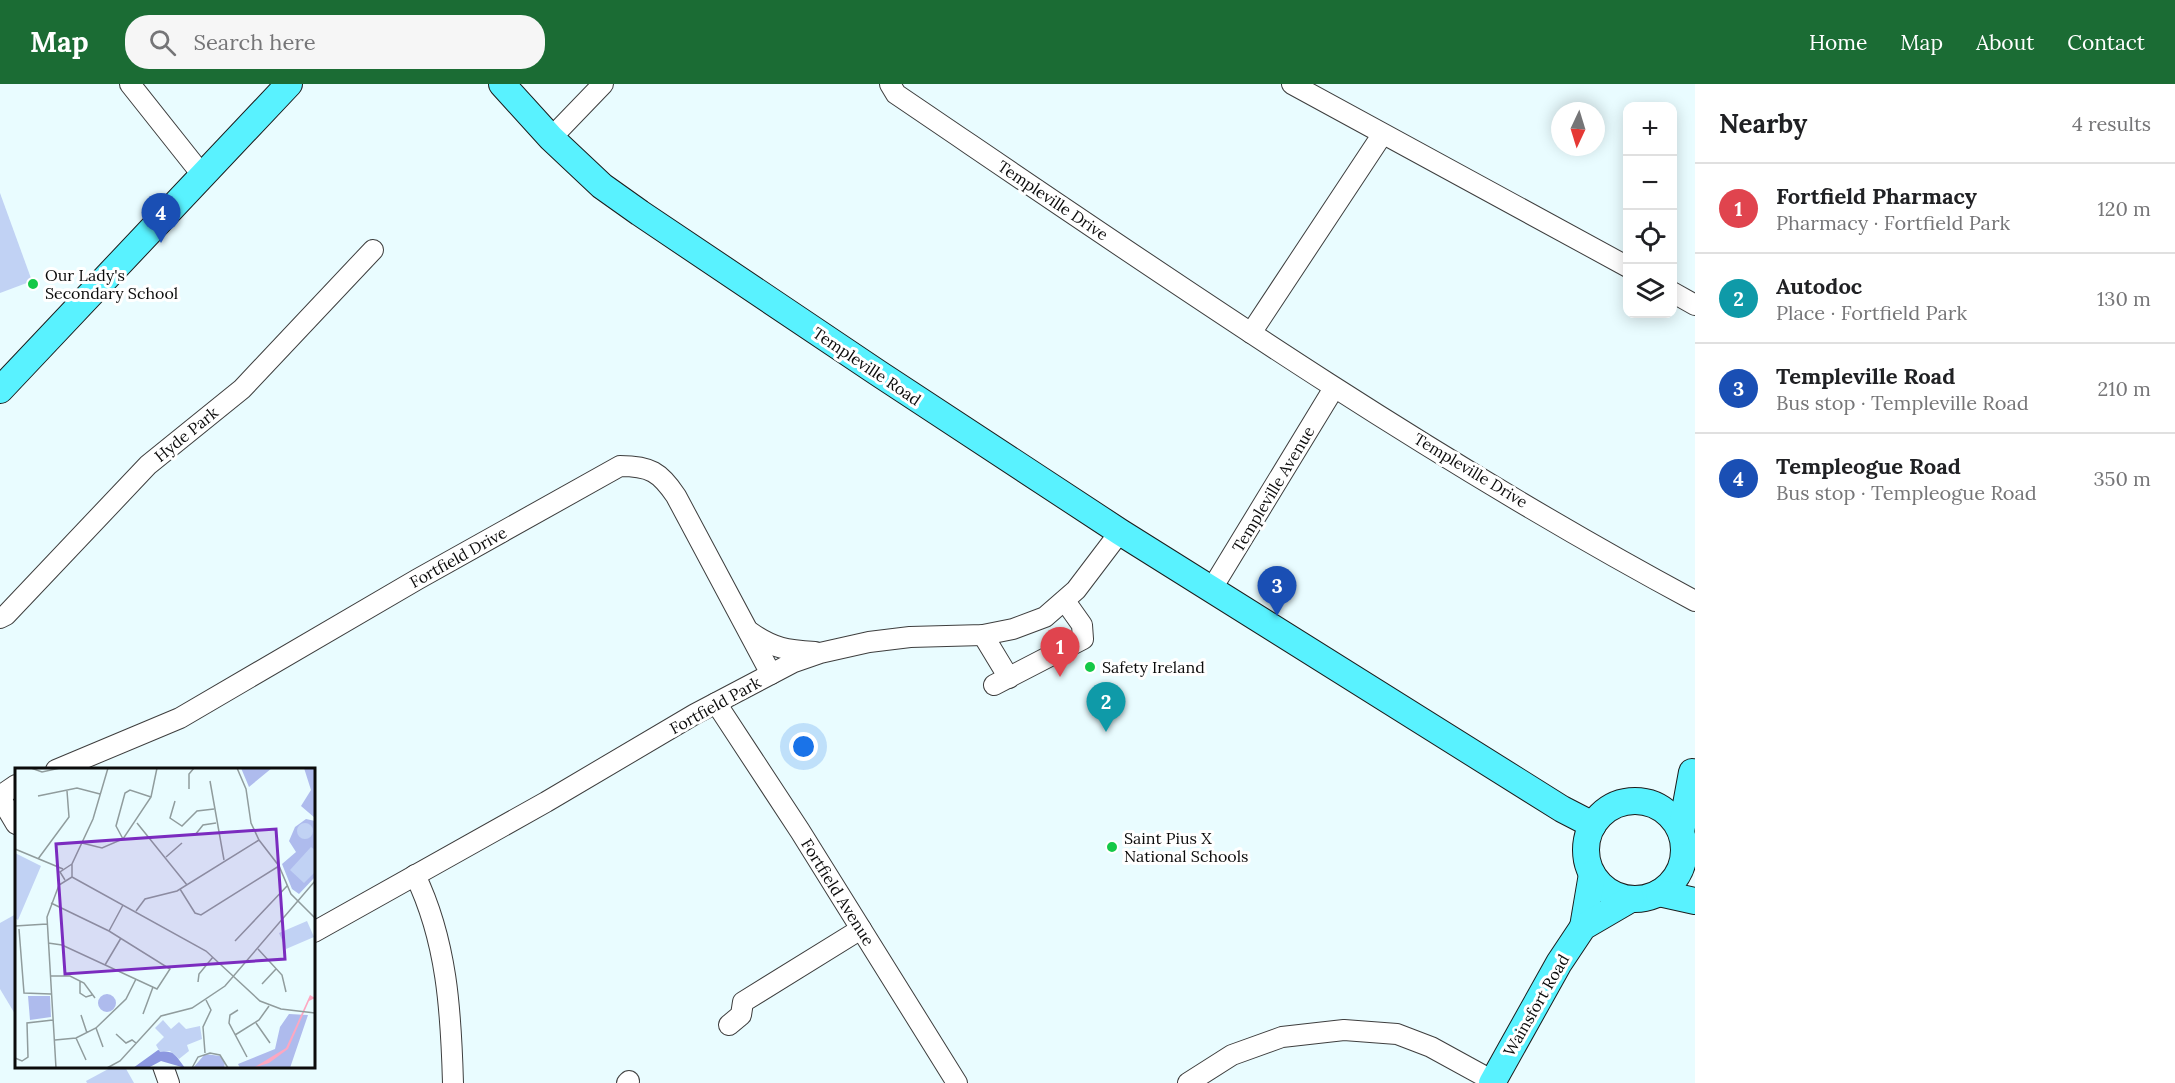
<!DOCTYPE html>
<html lang="en">
<head>
<meta charset="utf-8">
<style>
  body { margin:0; font-family:Lora,serif; background:#f6f6f6; color:#202124 }
  .controls { position:absolute; right:18px; top:18px; display:grid; overflow:hidden; border-radius:12px; box-shadow:0 3px 15px #0003 }
  .controls button { width:54px; height:54px; display:grid; place-items:center; padding:0; border:0; border-bottom:2px solid #e0e0e0; background:#fff; color:#202124; font:30px sans-serif }
  .compass { position:absolute; left:1551px; top:18px; width:54px; height:54px; border-radius:50%; background:#fff; box-shadow:0 3px 15px #0003; rotate:184deg }
  .you { position:absolute; left:804px; top:663px; width:21px; height:21px; margin:-15px; border:4px solid #fff; border-radius:50%; background:#1a73e8; box-shadow:0 0 0 9px #1a73e833 }
  .badge { display:grid; place-items:center; width:39px; height:39px; border-radius:50%; background:#1b6c34; color:#fff; font-size:20px; font-weight:700 }
  .pin { position:absolute; translate:-50% -50px; filter:drop-shadow(0 2px 3px #0008) }
  .pin::after { content:''; position:absolute; top:32px; width:21px; height:18px; background:inherit; clip-path:polygon(0 0,100% 0,50% 100%) }
  .list { margin:0; padding:0; list-style:none }
  h2 { display:flex; justify-content:space-between; align-items:center; height:78px; margin:0; padding:0 24px; font-size:26px }
  h2 small { font-size:20px; font-weight:400; color:#757577 }
  .list li { display:grid; grid-template-columns:39px 1fr auto; gap:18px; align-items:center; box-sizing:border-box; height:90px; padding:0 24px; border-top:2px solid #e0e0e0 }
  .list b { display:block; font-size:22px; white-space:nowrap }
  .list p { margin:0; font-size:20px; white-space:nowrap; color:#757577 }
  .list em { font-size:20px; font-style:normal; color:#757577 }
  .icon { flex:none; width:33px; height:33px; fill:none; stroke:currentColor; stroke-width:2; stroke-linecap:round; stroke-linejoin:round }
  .map { position:relative; flex:none; width:1695px; height:999px; overflow:hidden }
  header { display:flex; align-items:center; gap:36px; box-sizing:border-box; height:84px; padding:0 30px; background:#1b6c34; color:#fff }
  header strong { font-size:28px }
  nav { display:flex; gap:33px; margin-inline-start:auto; font-size:21px }
  .search { width:420px; height:54px; background:#f6f6f6; display:flex; align-items:center; gap:15px; box-sizing:border-box; padding:0 21px; border-radius:24px; color:#757577; font-size:22px }
  main { display:flex }
  aside { flex:1; background:#fff }
  .map>svg:first-child { display:block }
  .pitch { fill:#c1d2f4 }
  .lines { fill:none; stroke-linecap:round; stroke-linejoin:round }
  .minor-casing { stroke:#3e3e3e; stroke-width:22 }
  .major-casing { stroke:#1c1c1c; stroke-width:28 }
  .minor { stroke:#fff; stroke-width:20 }
  .major { stroke:#59f2ff; stroke-width:26 }
  .poi-dot { fill:#15c847; stroke:#fff; stroke-width:2 }
  .labels { text-anchor:middle; stroke-width:6; stroke-linejoin:round; paint-order:stroke }
  .street-label { font-size:16px; fill:#0b0b0b; stroke:#fff }
  .poi-label { font-size:16px; fill:#0b0b0b; stroke:#fff; text-anchor:start }
  .inset-road { fill:none; stroke:#909c9d; stroke-width:1.5 }
  .view { fill:#7b2cbf; fill-opacity:0.15; stroke:#7b2cbf; stroke-width:3 }
  .inset-edge { fill:none; stroke:#0b0b0b; stroke-width:3 }
</style>
</head>
<body>
<header>
<strong>Map</strong>
<div class="search"><svg class="icon" aria-label="search" viewBox="0 0 24 24"><circle cx="10" cy="10" r="6"/><path d="M15 15l6 6"/></svg>Search here</div>
<nav><a>Home</a><a>Map</a><a>About</a><a>Contact</a></nav>
</header>
<main>
<div class="map">
<svg width="1695" height="999" viewBox="0 0 1695 999">
  <rect width="100%" height="100%" fill="#e9fcff"/>
  <g class="pitch">
    <path d="M0 109 32 197 0 209Z"/>
    <path d="M16 830V929L15 930 0 905V839Z"/>
    <path d="M125 983 134 999H87L86 997 112 983Z"/>
  </g>
  <g class="lines">
    <g class="minor-casing">
      <g id="minor">
        <path d="M130 0 203 92"/>
        <path d="M890 0 896 10C1157 187 1417 368 1695 517"/>
        <path d="M1292 0 1628 183"/>
        <path d="M551 54 603 0"/>
        <path d="M1672 208 1695 221"/>
        <path d="M1251 249 1382 51"/>
        <path d="M1211 506 1334 304"/>
        <path d="M0 534 6 531 148 381 242 305 373 166"/>
        <path d="M750 548C774 565 787 566 815 568"/>
        <path d="M983 551 1009 594"/>
        <path d="M994 601 1083 555 1082 541 1065 517"/>
        <path d="M716 619 800 747 957 999"/>
        <path d="M56 686 180 634 418 495 620 382C650 382 660 388 676 412L771 590"/>
        <path d="M0 712 16 701"/>
        <path d="M0 713 16 740"/>
        <path d="M415 791C447 857 451 927 453 999"/>
        <path d="M314 848 546 718 695 630 794 578 820 569 869 558 910 553 983 551 1013 545 1045 533 1076 506 1120 448"/>
        <path d="M729 941 741 931 743 918 861 845"/>
        <path d="M163 982 169 999"/>
        <path d="M627 999 629 997"/>
        <path d="M1188 999 1232 971 1282 953 1344 946 1397 950 1431 963 1493 997"/>
      </g>
    </g>
    <g class="major-casing">
      <g id="major">
        <path d="M502 0 551 54 602 102 640 129 878 289 1120 448 1562 725 1593 741"/>
        <path d="M0 306 289 0"/>
        <circle cx="1635" cy="766" r="49"/>
        <path d="M1681 748 1692 688"/>
        <path d="M1659 809 1695 817"/>
        <path d="M1583 843 1592 790"/>
        <path d="M1492 999 1559 879 1583 843 1631 815"/>
      </g>
    </g>
    <use href="#minor" class="minor"/>
    <use href="#major" class="major"/>
  </g>
  <g class="poi-dot">
    <circle cx="33" cy="200" r="6"/>
    <circle cx="1090" cy="583" r="6"/>
    <circle cx="1112" cy="763" r="6"/>
  </g>
  <g class="labels">
    <g class="street-label">
      <text transform="translate(1053 116) rotate(34)" y="6">Templeville Drive</text>
      <text transform="translate(867 282) rotate(34)" y="6">Templeville Road</text>
      <text transform="translate(186 350) rotate(-39)" y="6">Hyde Park</text>
      <text transform="translate(1471 386) rotate(31)" y="6">Templeville Drive</text>
      <text transform="translate(1273 405) rotate(-59)" y="6">Templeville Avenue</text>
      <text transform="translate(458 473) rotate(-29)" y="6">Fortfield Drive</text>
      <text transform="translate(715 621) rotate(-29)" y="6">Fortfield Park</text>
      <text transform="translate(838 808) rotate(58)" y="6">Fortfield Avenue</text>
      <text transform="translate(1536 921) rotate(-60)" y="6">Wainsfort Road</text>
    </g>
    <g class="poi-label">
      <text x="45" y="197">Our Lady's<tspan x="45" dy="18">Secondary School</tspan></text>
      <text x="1102" y="589">Safety Ireland</text>
      <text x="1124" y="760">Saint Pius X<tspan x="1124" dy="18">National Schools</tspan></text>
    </g>
  </g>
  <g transform="translate(15 684)">
    <rect width="300" height="300" fill="#e9fcff"/>
    <path d="M226 0H257L234 19ZM289 0H300V50L286 38 296 22ZM291 51 300 53V109L284 126 277 121 267 96 281 84 274 73 280 59ZM83 235a9 9 0 1 1 18 0a9 9 0 1 1-18 0ZM13 228H35L36 249 15 252Z" fill="#aebbed"/>
    <path d="M143 282 159 285 170 300 146 293 133 300H118Z" fill="#8c97e0"/>
    <path d="M274 246 293 247 275 300H225L223 296 260 281 265 259ZM190 286 205 288 210 294 209 300H178Z" fill="#aebbed"/>
    <path d="M282 63a8 8 0 1 1 16 0a8 8 0 1 1-16 0ZM296 79 300 82V104L289 115 275 102ZM0 85 26 98 3 152 0 150ZM292 153 299 169 271 181 264 165ZM148 252 156 261 164 254 171 261 185 258 187 271 172 277 174 283 164 291 155 283 145 284 141 277 149 269 140 260Z" fill="#c1d2f4"/>
    <path d="M295 227 300 230 294 233 273 281 254 295 238 300 271 280Z" fill="#fda7c1"/>
    <path class="inset-road" d="M16 0 27 4 45 0M222 0 231 21 236 55 244 72 264 98 276 126 300 150M195 13 209 92M174 21V6L179 0M23 28 62 20 85 26M160 33 155 50 167 58 182 43 199 41M122 55 172 117M180 67 188 57 201 55M108 71 101 58 110 25 115 22 136 29M67 75 87 80 108 71 136 29 142 0M0 81 48 101M151 89 167 75M23 91 54 49 52 23M57 109 191 183 245 233 266 241 300 245M57 109V96L78 51 93 0M50 112 45 104 57 96M165 121 180 145 186 147 264 98M121 143 130 131 162 123 244 72M0 158 32 156M4 161 9 225 36 226M94 163 108 137M220 173 272 118M33 175 47 177 142 221 155 201 94 163 36 135M243 181 267 207 271 224M90 197 106 170M36 208H55L69 215 80 230M65 213V225L71 229 77 227M183 214 184 206 198 189M247 216 261 201M223 242 215 247 214 255 232 289M128 246 138 219M66 247 72 265M241 255 255 275M81 260 88 279M101 266 111 275 117 272 121 275M220 267 244 252 254 238M61 270 71 292M40 272 61 270 81 260 111 231 121 211M190 285 188 259 196 242 191 232M0 290 7 293 13 289 12 255 38 252M41 300 32 149 44 117 57 109M92 300 105 293 146 248 177 240 210 218 300 113M177 300 183 289 195 285 205 287 213 300"/>
    <path class="view" d="M261 61 270 191 50 206 41 76Z"/>
    <rect width="300" height="300" class="inset-edge"/>
  </g>
</svg>
<div class="controls">
<button>+</button>
<button>−</button>
<button><svg class="icon" aria-label="locate" viewBox="0 0 24 24"><circle cx="12" cy="12" r="6"/><path d="M12 2v4M12 18v4M2 12h4M18 12h4"/></svg></button>
<button><svg class="icon" aria-label="layers" viewBox="0 0 24 24"><path d="M12 4l9 5-9 5-9-5zM3 14l9 5 9-5"/></svg></button>
</div>
<svg class="compass" viewBox="-18 -18 36 36"><path d="M0-13l5 13h-10z" fill="#e53935"/><path d="M0 13l5-13h-10z" fill="#757577"/></svg>
<div class="you"></div>
<div class="pin badge" style="left:1060px;top:593px;background:#e0444e">1</div>
<div class="pin badge" style="left:1106px;top:648px;background:#0f9aa8">2</div>
<div class="pin badge" style="left:1277px;top:532px;background:#1a4fb4">3</div>
<div class="pin badge" style="left:161px;top:159px;background:#1a4fb4">4</div>
</div>
<aside>
<h2>Nearby<small>4 results</small></h2>
<ul class="list">
<li><span class="badge" style="background:#e0444e">1</span><div><b>Fortfield Pharmacy</b><p>Pharmacy · Fortfield Park</p></div><em>120 m</em></li>
<li><span class="badge" style="background:#0f9aa8">2</span><div><b>Autodoc</b><p>Place · Fortfield Park</p></div><em>130 m</em></li>
<li><span class="badge" style="background:#1a4fb4">3</span><div><b>Templeville Road</b><p>Bus stop · Templeville Road</p></div><em>210 m</em></li>
<li><span class="badge" style="background:#1a4fb4">4</span><div><b>Templeogue Road</b><p>Bus stop · Templeogue Road</p></div><em>350 m</em></li>
</ul>
</aside>
</main>
</body>
</html>
